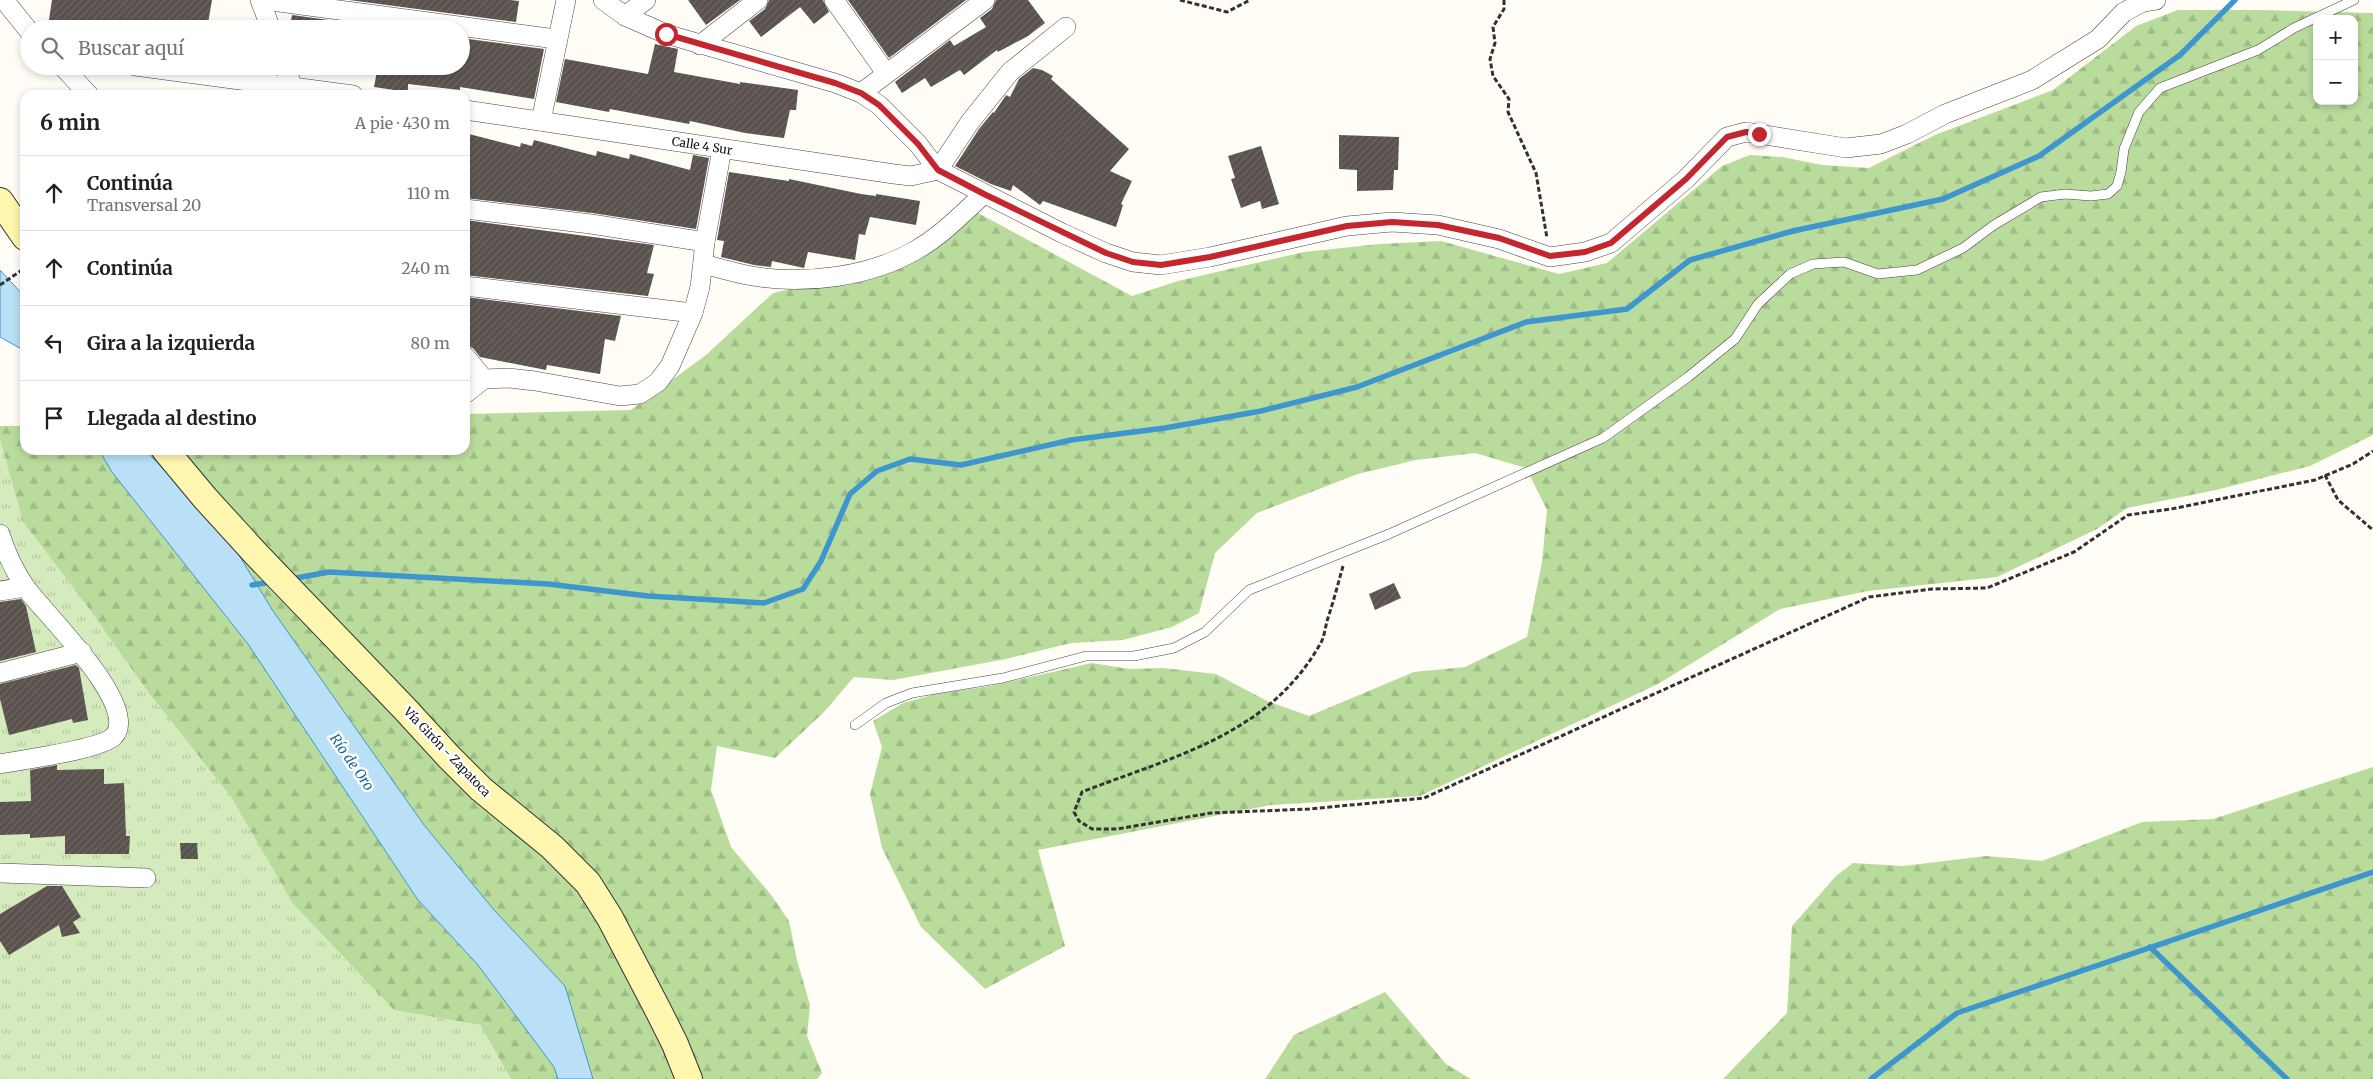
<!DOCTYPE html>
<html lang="es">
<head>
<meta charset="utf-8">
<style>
  body { margin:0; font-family:Merriweather,serif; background:#f2f2f2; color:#202124 }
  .controls { position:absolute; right:15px; top:15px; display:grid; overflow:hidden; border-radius:10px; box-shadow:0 2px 8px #0003 }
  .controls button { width:45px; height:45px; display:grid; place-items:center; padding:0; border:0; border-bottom:1px solid #e0e0e0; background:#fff; color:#202124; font:25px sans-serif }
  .stop { position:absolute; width:15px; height:15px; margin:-11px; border:4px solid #c4262e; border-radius:50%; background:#fff }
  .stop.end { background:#c4262e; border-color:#fff; box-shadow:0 1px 5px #0008 }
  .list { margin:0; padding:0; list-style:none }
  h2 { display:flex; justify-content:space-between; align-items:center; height:65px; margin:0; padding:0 20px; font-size:21px }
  h2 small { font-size:16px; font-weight:400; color:#757577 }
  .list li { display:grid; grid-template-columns:32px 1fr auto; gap:15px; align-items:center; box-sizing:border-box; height:75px; padding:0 20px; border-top:1px solid #e0e0e0 }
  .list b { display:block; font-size:19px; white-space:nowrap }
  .list p { margin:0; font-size:16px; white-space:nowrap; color:#757577 }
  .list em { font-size:16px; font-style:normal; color:#757577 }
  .icon { flex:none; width:28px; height:28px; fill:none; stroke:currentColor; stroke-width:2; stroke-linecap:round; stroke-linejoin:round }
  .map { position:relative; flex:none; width:2373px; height:1079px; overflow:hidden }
  .search { position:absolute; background:#fff; box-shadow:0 2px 8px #0003; left:20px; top:20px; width:450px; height:55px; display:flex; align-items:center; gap:12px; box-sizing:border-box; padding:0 18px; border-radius:28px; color:#757577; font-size:19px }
  .panel { position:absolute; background:#fff; box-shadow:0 2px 8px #0003; left:20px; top:90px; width:450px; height:365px; border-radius:15px }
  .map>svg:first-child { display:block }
  .grass { fill:url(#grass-tufts) }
  .forest { fill:url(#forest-firs); fill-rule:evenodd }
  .water { fill:#b9e0f7; stroke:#3f96cf }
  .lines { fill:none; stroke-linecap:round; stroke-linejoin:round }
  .stream { stroke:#3f96cf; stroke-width:5.5 }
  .building { fill:url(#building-hatch) }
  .service-casing { stroke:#444; stroke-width:10 }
  .minor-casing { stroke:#444; stroke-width:20 }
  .secondary-casing { stroke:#333; stroke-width:28 }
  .path { stroke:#333; stroke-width:3; stroke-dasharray:5 2.5; stroke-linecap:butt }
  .service { stroke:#fff; stroke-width:9 }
  .minor { stroke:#fff; stroke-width:19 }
  .secondary { stroke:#fff6b0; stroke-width:26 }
  .route { stroke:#c4262e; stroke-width:6 }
  .labels { text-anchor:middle; stroke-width:5; stroke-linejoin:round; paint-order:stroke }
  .street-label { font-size:12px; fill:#111; stroke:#fff }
  .water-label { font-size:14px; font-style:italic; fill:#1768a6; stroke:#fff }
</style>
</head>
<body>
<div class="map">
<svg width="2373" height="1079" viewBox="0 0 2373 1079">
  <defs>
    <pattern id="grass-tufts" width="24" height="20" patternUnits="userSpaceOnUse" patternTransform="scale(1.25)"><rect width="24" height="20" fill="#d5ebbd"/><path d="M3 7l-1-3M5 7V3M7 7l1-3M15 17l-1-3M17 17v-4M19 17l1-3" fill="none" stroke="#b6c8a1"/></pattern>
    <pattern id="forest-firs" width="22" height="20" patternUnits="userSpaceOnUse" patternTransform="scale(1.25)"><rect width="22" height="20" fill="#b9dc9c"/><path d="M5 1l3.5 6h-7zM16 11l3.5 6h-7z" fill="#9ebc85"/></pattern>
    <pattern id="building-hatch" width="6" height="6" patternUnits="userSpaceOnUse" patternTransform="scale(1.25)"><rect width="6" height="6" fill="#5a524d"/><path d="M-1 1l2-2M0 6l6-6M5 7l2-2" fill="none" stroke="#6d6662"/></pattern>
  </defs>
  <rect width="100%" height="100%" fill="#fffdf5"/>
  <path class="grass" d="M0 440 23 522 87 606 148 692 231 797 293 904 394 1010 480 1025 511 1079H0Z"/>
  <g class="forest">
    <path d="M2178 10H2257L2373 13V435L2310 466 2216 490 2127 508 2097 529 1997 577 1868 591 1780 609 1658 684 1420 796 1271 805 1038 850 1065 946 985 989 921 927 882 848 870 794 882 747 873 721 903 703 936 694 990 686 1092 663 1129 669 1163 668 1216 674 1267 701 1309 716 1414 672 1465 667 1527 637 1542 562 1547 510 1526 468 1475 453 1416 460 1358 474 1257 513 1215 553 1199 613 1172 627 1123 640 1071 643 1006 659 893 680 854 677 823 713 775 758 717 746 711 790 731 847 772 896 789 921 797 960 810 1005 807 1036 822 1073 817 1079H511L480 1025 394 1010 293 904 231 797 148 692 87 606 23 522 0 440V426H25V450H465V414L631 410 706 355 773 293 906 262 976 212 1132 296 1178 281 1304 252 1380 244 1441 241 1559 274 1607 263 1722 166 1750 155 1782 157 1822 165 1869 168 1935 135 2053 90 2136 26ZM2317 19H2354V101H2317Z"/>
    <path d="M2373 767V1079H1723L1787 1013 1792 926 1836 876 1853 863 1903 866 1986 856 2042 861 2142 822 2213 819Z"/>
    <path d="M1385 992 1446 1064 1471 1079H1265L1294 1035Z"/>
  </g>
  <g class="water">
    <path d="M0 270 25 297V351L0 337Z"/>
    <path d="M99 450H145L223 529 273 611 424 825 494 910 565 986 593 1079H558L554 1067 478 965 418 900 248 644 112 472Z"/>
  </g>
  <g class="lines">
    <g class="stream">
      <path d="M291 579 329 572 548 584 648 596 764 603 803 589 821 561 850 494 877 471 910 459 961 465 1071 440 1165 428 1261 411 1357 387 1526 322 1627 309 1690 260 1793 231 1943 199 2039 156 2180 55 2235 0"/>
      <path d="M252 585 272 582"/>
      <path d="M2150 947 2287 1079"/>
      <path d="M1871 1079 1957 1013 2373 872"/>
    </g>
  </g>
  <g class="building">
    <path d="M52 0H212L207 29H62L48 26Z"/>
    <path d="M349 0H510L519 1 516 22Z"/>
    <path d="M688 0H740L706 25Z"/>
    <path d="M769 0H823L829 12 814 24 800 7 761 37 749 21 765 9Z"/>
    <path d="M848 0H966L889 58Z"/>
    <path d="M996 0H1028L1045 23 1028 36 998 52 997 50 964 75 960 70 931 87 925 78 902 93 895 82 950 40 954 46 986 27 980 18 992 9Z"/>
    <path d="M292 15 394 29H297L290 27Z"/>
    <path d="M461 38 544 49 534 99 460 87V90L408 84V92L374 87 378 66H461Z"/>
    <path d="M655 44 678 49 674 72 740 84V82L798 90 796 110H790L784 138 745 133 690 121 689 124 610 109 609 112 556 102 565 59 648 74Z"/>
    <path d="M1033 68 1042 70 1053 76 1051 79 1129 149 1110 171 1132 181 1121 204 1123 205 1116 227 1043 201 1040 205 1013 185 1011 191 991 184 955 166 979 129 993 112 994 113 1006 95 1010 97 1019 79Z"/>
    <path d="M465 133 520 147 521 143 532 146 534 140 596 156 597 151 629 159 630 154 690 170 693 155 709 158 696 229 592 213 465 198Z"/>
    <path d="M1339 135 1399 137 1398 170H1394L1393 190 1357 191V170L1339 169Z"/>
    <path d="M1261 146 1279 204 1262 209 1260 201 1241 208 1231 179 1235 178 1228 156Z"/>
    <path d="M729 172 789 181V179L861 194 876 196V194L920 201 916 225 870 217 865 235 859 234 855 260 808 252 804 268 772 261 771 267 754 265 721 257 724 241 717 240Z"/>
    <path d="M465 220 654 245 647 273 654 274 648 296 465 275Z"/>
    <path d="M465 297 621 316 615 341 605 339 600 374 547 365 546 370 480 357 473 348 465 345Z"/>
    <path d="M1394 583 1401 598 1375 610 1369 594Z"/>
    <path d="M21 599 26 606 36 652 0 661V602Z"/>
    <path d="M76 665 79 668 88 720 73 723 72 719 9 735 0 699V684Z"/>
    <path d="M57 765V770L104 769V784L124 783 126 836H130L129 854H65V836L30 838V834L0 835V802L31 801 30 770Z"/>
    <path d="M180 843H197L198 859H181Z"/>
    <path d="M47 886H62L81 917 73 922 80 933 62 937 59 925 9 955 0 941V914Z"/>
  </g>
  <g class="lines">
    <g class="service-casing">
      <path id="service" d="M855 725 886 703 912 693 1003 678 1086 656H1134L1174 648 1205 632 1249 590 1389 534 1603 438 1688 377 1735 339 1758 304 1790 274 1813 264 1844 262 1878 274 1917 270 1963 248 1994 225 2041 197 2065 194 2091 196 2108 194 2117 186 2121 172 2124 149 2139 112 2160 88 2258 50 2294 28 2354 0"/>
    </g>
    <g class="minor-casing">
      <g id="minor">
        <path d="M4 0 29 31"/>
        <path d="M260 0 271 29"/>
        <path d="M264 0 556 39"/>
        <path d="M603 0 625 16 666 34 835 83 861 93 879 105 918 144 938 170 1062 233 1106 253 1133 262 1161 265 1210 257 1347 226 1392 222 1438 225 1499 239 1550 257 1585 252 1611 243 1686 179 1727 137 1746 132 1846 148 1881 144 1907 134 1945 114 2032 80 2098 39 2124 12 2143 2 2156 0"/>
        <path d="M834 0 886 73"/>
        <path d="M625 16 646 0"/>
        <path d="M700 45 758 0"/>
        <path d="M62 66 89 95"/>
        <path d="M135 66 353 95"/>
        <path d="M285 66 296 95"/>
        <path d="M861 93 985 0"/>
        <path d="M465 110 894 174 911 176 938 170"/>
        <path d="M541 121 566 0"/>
        <path d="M938 170 970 122 1010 72 1066 27"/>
        <path d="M465 209 591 224 705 242"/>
        <path d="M703 264C719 268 735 273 752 276 804 285 870 277 916 250 941 236 962 214 984 194"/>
        <path d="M465 286 693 313"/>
        <path d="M465 356 484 379"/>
        <path d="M465 394 484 379 508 378 535 381 620 396 640 394 658 382 670 366 693 313 700 287 705 242 722 149"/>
        <path d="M0 534C6 553 15 572 26 588 44 613 141 706 114 736 103 749 21 760 0 764"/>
        <path d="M0 591 25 587"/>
        <path d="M0 673 82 652"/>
        <path d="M0 873 146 878"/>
      </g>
    </g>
    <g class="secondary-casing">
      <g id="secondary">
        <path d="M0 201 25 237"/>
        <path d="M165 450 205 498 257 555 405 709 449 757 481 789 552 847 588 883 610 918 658 1010 675 1044 689 1079"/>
      </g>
    </g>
    <g class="path">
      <path d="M1180 0 1227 12 1250 0"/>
      <path d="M1504 0V9L1493 27 1495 43 1490 59 1493 76 1509 99 1508 112 1536 173 1547 238"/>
      <path d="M0 285 25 268"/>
      <path d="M2325 475 2338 500 2373 530"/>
      <path d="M1343 566C1338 584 1333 603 1327 621 1325 629 1324 639 1319 646 1267 736 1171 757 1082 792L1074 812 1079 821 1092 829H1117L1211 813 1309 809 1424 798 1869 597 1932 589 1987 588 2074 552 2128 515 2171 509 2315 480 2353 464 2373 451"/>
    </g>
    <use href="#service" class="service"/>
    <use href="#minor" class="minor"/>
    <use href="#secondary" class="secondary"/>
  </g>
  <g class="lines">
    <path class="route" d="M666 34 835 83 861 93 879 105 918 144 938 170 984 194 1106 253 1133 262 1161 265 1210 257 1347 226 1392 222 1438 225 1499 238 1550 256 1585 252 1611 243 1686 179 1727 137 1746 132 1759 134"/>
  </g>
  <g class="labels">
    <g class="street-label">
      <text transform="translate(702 146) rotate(9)" y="4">Calle 4 Sur</text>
      <text transform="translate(447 752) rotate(46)" y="4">Vía Girón - Zapatoca</text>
    </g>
    <g class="water-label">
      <text transform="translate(352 762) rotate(55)" y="5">Río de Oro</text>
    </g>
  </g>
</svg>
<div class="controls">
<button>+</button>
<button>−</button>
</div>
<div class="stop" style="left:666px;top:34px"></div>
<div class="stop end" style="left:1759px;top:134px"></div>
<div class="search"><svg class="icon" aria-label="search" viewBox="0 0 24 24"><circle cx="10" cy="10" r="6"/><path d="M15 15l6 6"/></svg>Buscar aquí</div>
<section class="panel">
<h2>6 min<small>A pie · 430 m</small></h2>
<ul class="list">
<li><svg class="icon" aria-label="ahead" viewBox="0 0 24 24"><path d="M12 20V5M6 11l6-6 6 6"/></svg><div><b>Continúa</b><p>Transversal 20</p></div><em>110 m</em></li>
<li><svg class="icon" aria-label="ahead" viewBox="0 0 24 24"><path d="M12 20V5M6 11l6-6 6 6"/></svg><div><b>Continúa</b></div><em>240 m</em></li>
<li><svg class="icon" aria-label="left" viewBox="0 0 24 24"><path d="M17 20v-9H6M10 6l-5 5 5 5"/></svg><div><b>Gira a la izquierda</b></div><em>80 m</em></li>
<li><svg class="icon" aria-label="arrive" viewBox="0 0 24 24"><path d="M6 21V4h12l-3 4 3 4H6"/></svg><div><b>Llegada al destino</b></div></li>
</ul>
</section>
</div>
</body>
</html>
